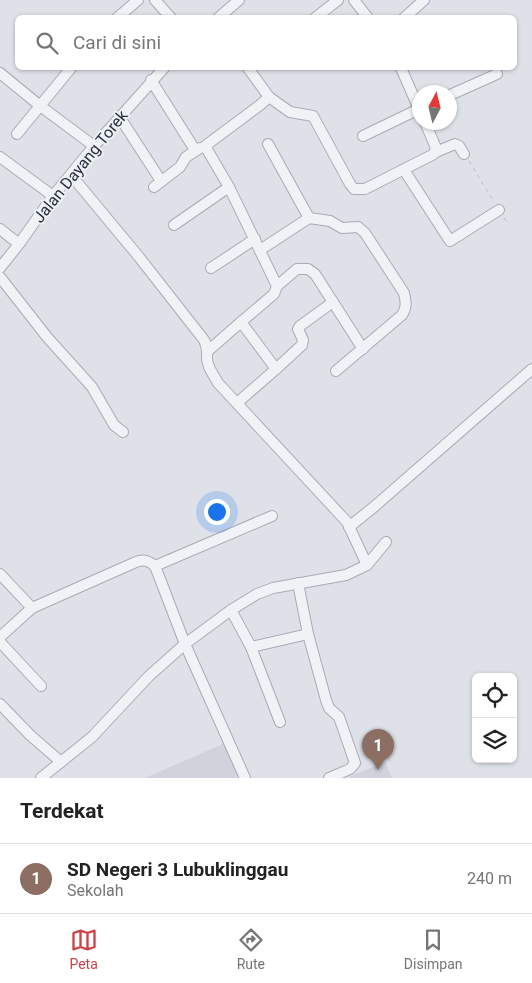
<!DOCTYPE html>
<html lang="id">
<head>
<meta charset="utf-8">
<style>
  body { margin:0; font-family:Roboto,sans-serif; background:#f2f2f2; color:#222 }
  .controls { position:absolute; right:15px; bottom:15px; display:grid; overflow:hidden; border-radius:8px; box-shadow:0 1px 4px #0004 }
  .controls button { width:45px; height:45px; display:grid; place-items:center; padding:0; border:0; border-bottom:1px solid #e0e0e0; background:#fff; color:#222; font:25px sans-serif }
  .compass { position:absolute; left:412px; top:85px; width:45px; height:45px; border-radius:50%; background:#fff; box-shadow:0 1px 4px #0004; rotate:7deg }
  .you { position:absolute; left:216px; top:511px; width:18px; height:18px; margin:-12px; border:4px solid #fff; border-radius:50%; background:#1a73e8; box-shadow:0 0 0 8px #1a73e833 }
  .badge { display:grid; place-items:center; width:32px; height:32px; border-radius:50%; background:#cd4248; color:#fff; font-size:16px; font-weight:700 }
  .pin { position:absolute; translate:-50% -41px; filter:drop-shadow(0 1px 2px #0008) }
  .pin::after { content:''; position:absolute; top:26px; width:18px; height:15px; background:inherit; clip-path:polygon(0 0,100% 0,50% 100%) }
  .list { margin:0; padding:0; list-style:none }
  h2 { display:flex; justify-content:space-between; align-items:center; height:65px; margin:0; padding:0 20px; font-size:21px }
  h2 small { font-size:16px; font-weight:400; color:#767676 }
  .list li { display:grid; grid-template-columns:32px 1fr auto; gap:15px; align-items:center; box-sizing:border-box; height:70px; padding:0 20px; border-top:1px solid #e0e0e0 }
  .list b { display:block; font-size:19px; white-space:nowrap }
  .list p { margin:0; font-size:16px; white-space:nowrap; color:#767676 }
  .list em { font-size:16px; font-style:normal; color:#767676 }
  .icon { flex:none; width:28px; height:28px; fill:none; stroke:currentColor; stroke-width:2; stroke-linecap:round; stroke-linejoin:round }
  .map { position:relative; flex:none; width:532px; height:778px; overflow:hidden }
  .search { position:absolute; background:#fff; box-shadow:0 1px 4px #0004; left:15px; right:15px; top:15px; height:55px; display:flex; align-items:center; gap:12px; box-sizing:border-box; padding:0 18px; border-radius:8px; color:#767676; font-size:19px }
  .sheet { height:135px; background:#fff }
  nav { display:flex; justify-content:space-around; align-items:center; box-sizing:border-box; height:70px; border-top:1px solid #e0e0e0; background:#fff; font-size:14px; color:#767676 }
  nav a { display:grid; justify-items:center; gap:2px }
  nav .on { color:#cd4248 }
  .map>svg:first-child { display:block }
  .built { fill:#d0d3dc }
  .lines { fill:none; stroke-linecap:round; stroke-linejoin:round }
  .minor-casing { stroke:#a7abb5; stroke-width:12 }
  .path { stroke:#bcbfc6; stroke-width:1; stroke-dasharray:4 4; stroke-linecap:butt }
  .minor { stroke:#f1f2f6; stroke-width:10 }
  .labels { text-anchor:middle; stroke-width:4; stroke-linejoin:round; paint-order:stroke }
  .street-label { font-size:16px; fill:#272d3e; stroke:#edf0f5 }
</style>
</head>
<body>
<div class="map">
<svg width="532" height="778" viewBox="0 0 532 778">
  <rect width="100%" height="100%" fill="#dee1e8"/>
  <g class="built">
    <path d="M225 743 240 776 236 778H145Z"/>
    <path d="M385 762 392 778H349V777Z"/>
  </g>
  <g class="lines">
    <g class="minor-casing">
      <g id="minor">
        <path d="M155 0 171 18"/>
        <path d="M354 0 368 18"/>
        <path d="M117 18 138 0"/>
        <path d="M218 18 239 0"/>
        <path d="M315 18 338 0"/>
        <path d="M404 18 424 0"/>
        <path d="M248 68 269 97 290 112 313 116 350 184 354 189H365L434 154 436 148 425 122"/>
        <path d="M0 73 39 105 94 146"/>
        <path d="M151 80 195 150"/>
        <path d="M450 95 497 74"/>
        <path d="M119 116 161 181"/>
        <path d="M17 134 71 68"/>
        <path d="M363 136 419 109 401 68"/>
        <path d="M268 144 309 218"/>
        <path d="M436 152 455 144 459 146 464 154"/>
        <path d="M0 157 53 196"/>
        <path d="M404 170 450 241 499 210"/>
        <path d="M71 175 139 257 204 340C210 352 205 354 208 364 210 371 215 377 218 383L347 522 367 565"/>
        <path d="M154 187 180 167 186 157 200 148"/>
        <path d="M174 225 229 187"/>
        <path d="M0 229 19 244"/>
        <path d="M260 250 309 218 330 221 342 228 358 227 365 233 404 293C406 302 407 307 402 315L336 371"/>
        <path d="M0 268 19 244 53 196 94 146 164 68"/>
        <path d="M211 268 255 239"/>
        <path d="M0 277 47 337 92 387 114 425 123 432"/>
        <path d="M277 286 297 269H308L315 274 363 349"/>
        <path d="M209 350 241 322"/>
        <path d="M276 369 302 345 303 340 298 329 300 326 333 302"/>
        <path d="M237 403 276 369 241 322 274 294 277 286 229 187 205 146 260 105 269 97"/>
        <path d="M349 527 375 506 532 369"/>
        <path d="M155 566 272 516"/>
        <path d="M0 574 32 608"/>
        <path d="M298 583 308 634 326 700 329 708 339 717 355 763 350 769 329 778"/>
        <path d="M231 610 251 647 280 722"/>
        <path d="M0 637 32 608 136 562C144 559 149 561 155 566L185 644 245 778"/>
        <path d="M0 642 41 686"/>
        <path d="M251 647 308 634"/>
        <path d="M0 704 30 735 61 762"/>
        <path d="M41 778 92 737 149 676 185 644 231 610 257 594 273 588 346 575 367 565 386 542"/>
      </g>
    </g>
    <g class="path">
      <path d="M469 161 494 202"/>
      <path d="M504 218 508 223"/>
    </g>
    <use href="#minor" class="minor"/>
  </g>
  <g class="labels">
    <g class="street-label">
      <text transform="translate(80 166) rotate(-51)" y="6">Jalan Dayang Torek</text>
    </g>
  </g>
</svg>
<div class="controls">
<button><svg class="icon" aria-label="locate" viewBox="0 0 24 24"><circle cx="12" cy="12" r="6"/><path d="M12 2v4M12 18v4M2 12h4M18 12h4"/></svg></button>
<button><svg class="icon" aria-label="layers" viewBox="0 0 24 24"><path d="M12 4l9 5-9 5-9-5zM3 14l9 5 9-5"/></svg></button>
</div>
<svg class="compass" viewBox="-18 -18 36 36"><path d="M0-13l5 13h-10z" fill="#e53935"/><path d="M0 13l5-13h-10z" fill="#767676"/></svg>
<div class="you"></div>
<div class="pin badge" style="left:378px;top:770px;background:#8d6e63">1</div>
<div class="search"><svg class="icon" aria-label="search" viewBox="0 0 24 24"><circle cx="10" cy="10" r="6"/><path d="M15 15l6 6"/></svg>Cari di sini</div>
</div>
<section class="sheet">
<h2>Terdekat<small></small></h2>
<ul class="list">
<li><span class="badge" style="background:#8d6e63">1</span><div><b>SD Negeri 3 Lubuklinggau</b><p>Sekolah</p></div><em>240 m</em></li>
</ul>
</section>
<nav>
<a class="on"><svg class="icon" aria-label="map" viewBox="0 0 24 24"><path d="M3 6l6-2 6 2 6-2v14l-6 2-6-2-6 2zM9 4v14M15 6v14"/></svg>Peta</a>
<a><svg class="icon" aria-label="directions" viewBox="0 0 24 24"><path d="M12 3l9 9-9 9-9-9zM9 14v-3h6M13 9l2 2-2 2"/></svg>Rute</a>
<a><svg class="icon" aria-label="saved" viewBox="0 0 24 24"><path d="M7 4h10v16l-5-4-5 4z"/></svg>Disimpan</a>
</nav>
</body>
</html>
